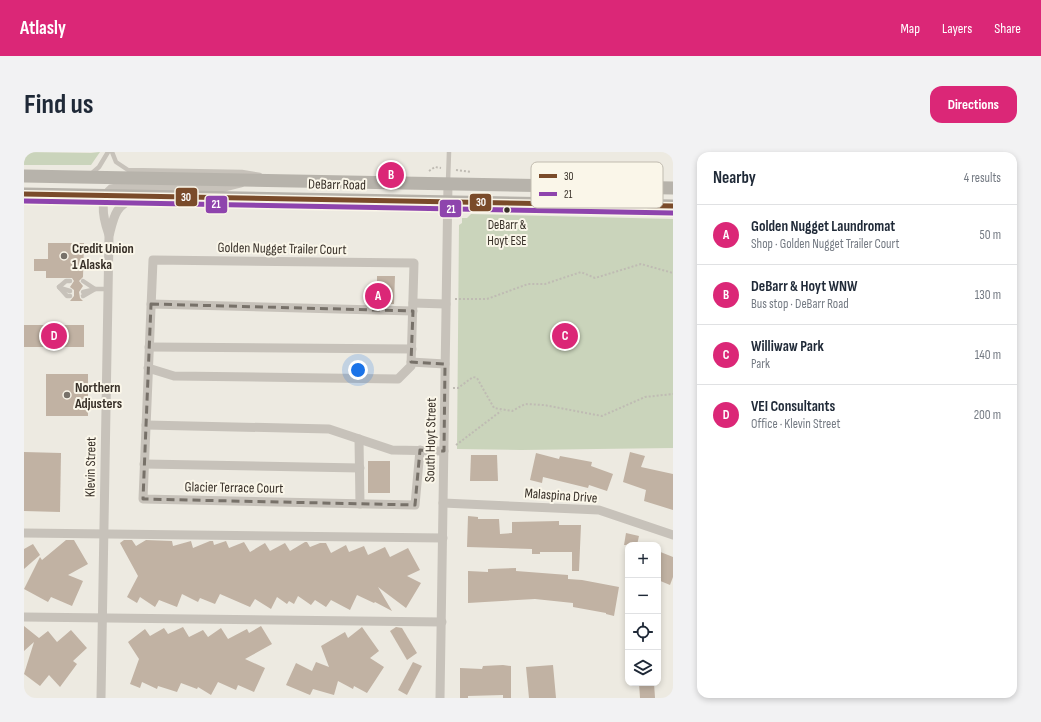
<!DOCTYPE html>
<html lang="en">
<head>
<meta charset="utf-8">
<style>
  body { margin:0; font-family:"Sofia Sans Condensed",sans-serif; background:#f2f2f3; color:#1f2937 }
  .controls { position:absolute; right:12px; bottom:12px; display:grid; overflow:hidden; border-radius:8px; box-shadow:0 2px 6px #0003 }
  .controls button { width:36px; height:36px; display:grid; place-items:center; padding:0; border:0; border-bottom:1px solid #e0e1e3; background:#fff; color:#1f2937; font:20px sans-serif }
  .you { position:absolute; left:334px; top:218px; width:14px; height:14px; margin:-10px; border:3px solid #fff; border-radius:50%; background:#1a73e8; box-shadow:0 0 0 6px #1a73e833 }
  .badge { display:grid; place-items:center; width:26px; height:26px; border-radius:50%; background:#db2777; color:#fff; font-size:13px; font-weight:700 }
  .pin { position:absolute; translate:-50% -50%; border:2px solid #fff; box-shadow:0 1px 4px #0006 }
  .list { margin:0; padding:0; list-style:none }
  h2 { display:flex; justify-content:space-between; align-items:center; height:52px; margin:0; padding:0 16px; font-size:17px }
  h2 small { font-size:13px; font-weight:400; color:#747a83 }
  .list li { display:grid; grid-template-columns:26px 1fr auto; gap:12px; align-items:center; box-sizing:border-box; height:60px; padding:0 16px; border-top:1px solid #e0e1e3 }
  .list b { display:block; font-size:15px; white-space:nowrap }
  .list p { margin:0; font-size:13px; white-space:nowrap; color:#747a83 }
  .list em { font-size:13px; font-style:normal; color:#747a83 }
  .icon { flex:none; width:22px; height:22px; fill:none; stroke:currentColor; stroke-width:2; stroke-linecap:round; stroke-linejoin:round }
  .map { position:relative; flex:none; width:649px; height:546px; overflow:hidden; border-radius:12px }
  header { display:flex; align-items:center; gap:24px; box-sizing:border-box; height:56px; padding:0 20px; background:#db2777; color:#fff }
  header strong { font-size:19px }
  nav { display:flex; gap:22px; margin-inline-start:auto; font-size:14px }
  .intro { display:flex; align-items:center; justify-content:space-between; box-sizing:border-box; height:96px; padding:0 24px }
  h1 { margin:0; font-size:28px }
  .button { padding:10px 18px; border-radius:12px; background:#db2777; color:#fff; font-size:14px; font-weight:700 }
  main { display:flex; gap:24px; padding:0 24px }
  aside { flex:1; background:#fff; border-radius:12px; box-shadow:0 2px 6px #0003 }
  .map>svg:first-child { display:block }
  .green { fill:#cad4bb }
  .building { fill:#c1b2a3 }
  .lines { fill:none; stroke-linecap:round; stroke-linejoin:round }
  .path { stroke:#bfbbb3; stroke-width:2; stroke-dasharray:2 2; stroke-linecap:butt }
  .service { stroke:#c7c2ba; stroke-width:4.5 }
  .minor { stroke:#c7c2ba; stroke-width:9 }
  .secondary { stroke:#b7b3ab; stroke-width:13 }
  .bus-1-casing { stroke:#faf6e9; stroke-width:8 }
  .bus-2-casing { stroke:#faf6e9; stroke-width:8 }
  .bus-1 { stroke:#7a4b2a; stroke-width:5 }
  .bus-2 { stroke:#8e44ad; stroke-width:5 }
  .marked { fill:none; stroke:#777169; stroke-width:3; stroke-dasharray:8 5; stroke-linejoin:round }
  .bus-dot { fill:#383028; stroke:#faf6e9; stroke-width:1.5 }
  .poi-dot { fill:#777169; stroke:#faf6e9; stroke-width:1.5 }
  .labels { text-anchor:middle; stroke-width:4; stroke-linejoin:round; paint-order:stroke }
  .bus-label { font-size:13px; fill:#383028; stroke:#faf6e9 }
  .street-label { font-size:14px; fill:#383028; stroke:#faf6e9 }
  .poi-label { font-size:14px; font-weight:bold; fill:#383028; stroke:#faf6e9; text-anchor:start }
  .key { fill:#faf6e9; stroke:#c0bbaf; stroke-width:1 }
  .key-label { font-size:11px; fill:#383028 }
  .line-badge { stroke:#faf6e9; stroke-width:1.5 }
  .badge-label { font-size:11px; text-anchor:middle; font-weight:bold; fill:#fff }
</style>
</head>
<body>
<header>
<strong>Atlasly</strong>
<nav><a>Map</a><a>Layers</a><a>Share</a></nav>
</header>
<div class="intro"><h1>Find us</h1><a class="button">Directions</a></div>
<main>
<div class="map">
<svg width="649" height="546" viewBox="0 0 649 546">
  <rect width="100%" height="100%" fill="#edeae1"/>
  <g class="green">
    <path d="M0 0 67 1 76 0 67 13H0Z"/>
    <path d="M447 62 649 67V296L497 298 433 297 435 73 438 71V66H443Z"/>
  </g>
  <g class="building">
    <path d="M24 91H60L59 125 55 129 59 134 55 140 56 146 59 149H46L50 144V138L46 135 50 129 48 126H22V119H10V107H24Z"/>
    <path d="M353 124H371L370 152H353Z"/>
    <rect x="0" y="173" width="60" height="22"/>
    <rect x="22" y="222" width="42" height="42"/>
    <path d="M0 300 37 301 36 360 0 359Z"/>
    <path d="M606 300 621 304 617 315 649 322V358L620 349 622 338 599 330Z"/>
    <path d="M512 301 535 307 536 304 568 310 567 314 589 322 583 339 565 333 564 336 519 325 518 331 506 328Z"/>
    <path d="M447 303H473L474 329H446Z"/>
    <rect x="344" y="309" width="22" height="32"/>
    <path d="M444 364 454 365V367H475L476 382 488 381V370L535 369V373H557L555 419H548V400H516V402H508V397L443 395Z"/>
    <path d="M602 381 615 384 613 393H600Z"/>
    <path d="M42 388H50L64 412 44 423 59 429 48 454 27 445 24 450 0 437 16 405 18 408Z"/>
    <path d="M100 388H108L112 394 122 388 148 389 149 394 167 389 169 396 186 389H189L190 393 202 389 205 396 220 390 226 400 241 391 246 399 261 391 266 399 281 390H283L286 395 296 391H302L307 401 322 393 325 400 340 394 344 403 361 395 366 405 384 396 396 418 383 424 397 431 382 456 354 435 368 459 351 450 350 451 333 443 326 458 307 448 302 455 291 448 287 453 274 444 270 452 265 449 263 452 253 445 247 457 231 447 226 455 196 442 191 452 176 446 174 450 158 442 153 455 135 448 131 455 116 445 113 451 103 445 114 424 96 391Z"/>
    <path d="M9 392 16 403 0 417V397Z"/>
    <path d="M634 399 649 405V425L646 433 634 428Z"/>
    <path d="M492 416V419L544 423V427L558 428 595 435 590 464 582 462V461L549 455V451L511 447 444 451V419L464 420V417Z"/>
    <path d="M0 474 15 486 24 479 33 490 47 478 63 496 49 509 53 512 36 535 25 523 16 534 0 522 10 490 0 499Z"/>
    <path d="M237 474 248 492 221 507 241 516 230 540 214 533 212 538 194 530 187 543 174 535 173 537 157 531 153 540 134 534 133 537 118 530 116 536 106 532 115 507 104 490 121 477 126 484 140 476 144 482 159 475 165 485 179 478 184 485 197 476 204 487 223 477 225 481Z"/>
    <path d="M338 475 355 499 346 506 360 515 343 541 330 534 329 537 314 529 310 543 289 537 286 543 262 533 272 511 288 519 292 510 305 515 297 494 321 480 324 486Z"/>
    <path d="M372 475 378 476 393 501 383 508 366 479Z"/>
    <path d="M389 510 398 514 383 543 374 538Z"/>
    <path d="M479 513 487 514V546H479V543L444 544V546H436V516L458 517 459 514Z"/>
    <path d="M529 513 532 546H505L502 515Z"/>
    <path d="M615 531H630L631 546H616Z"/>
  </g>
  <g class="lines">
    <g class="path">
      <path d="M432 18 447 20"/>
      <path d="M405 19 411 15 417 16"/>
      <path d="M431 147H463L504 132H521L557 120 571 126 617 112 649 121"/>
      <path d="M429 236H434L449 225 453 226 470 256 488 259 501 252 520 253 578 264 621 245 649 242"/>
      <path d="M432 293 477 259"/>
    </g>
    <g class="service">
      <path d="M88 0 92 10 104 18 218 20 236 23"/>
      <path d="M67 22 75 15 84 0"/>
      <path d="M424 30 425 0"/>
      <path d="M59 129 71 137H84"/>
      <path d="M35 135 43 144H46"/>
      <path d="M35 135 42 129H46"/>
      <path d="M36 136 46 139"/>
      <path d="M59 140 68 138"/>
      <path d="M59 144 71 137"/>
    </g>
    <g class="minor">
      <path d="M85 83C80 69 74 47 87 37L99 35 197 36 217 31"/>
      <path d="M389 151 422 152"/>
      <path d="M127 152 389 159"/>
      <path d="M125 195 388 197"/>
      <path d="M387 210 421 212"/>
      <path d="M124 216 150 224 374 227 387 214 390 111 129 108 119 347 391 353 396 298"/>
      <path d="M122 273 305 277 368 298 420 299"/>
      <path d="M335 287 336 352"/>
      <path d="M120 312 336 316"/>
      <path d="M419 351 575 358 649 383"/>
      <path d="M0 381 419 386"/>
      <path d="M0 465 418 470"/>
      <path d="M77 546 85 84C90 64 91 53 112 46"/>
      <path d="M416 546 424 31"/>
    </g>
    <g class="secondary">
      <path d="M0 24 649 36"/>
      <path d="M0 42 649 54"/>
    </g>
    <g class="bus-1-casing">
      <path id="bus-1" d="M0 42 649 54"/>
    </g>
    <g class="bus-2-casing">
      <path id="bus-2" d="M0 49 649 61"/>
    </g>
    <use href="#bus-1" class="bus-1"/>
    <use href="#bus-2" class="bus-2"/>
  </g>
  <path class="marked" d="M127 152 389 159 387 210 421 212 420 299 396 298 391 353 119 347Z"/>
  <circle class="bus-dot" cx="483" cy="58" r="3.5"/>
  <g class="poi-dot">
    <circle cx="40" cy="104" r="4"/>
    <circle cx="43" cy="243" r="4"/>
  </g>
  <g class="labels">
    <g class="bus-label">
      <text x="483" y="77">DeBarr &amp;<tspan x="483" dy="16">Hoyt ESE</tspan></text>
    </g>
    <g class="street-label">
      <text transform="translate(313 32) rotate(1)" y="5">DeBarr Road</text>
      <text transform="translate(258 96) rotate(1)" y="5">Golden Nugget Trailer Court</text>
      <text transform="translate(406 288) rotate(-89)" y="5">South Hoyt Street</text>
      <text transform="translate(66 315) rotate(-89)" y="5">Klevin Street</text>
      <text transform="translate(210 335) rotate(1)" y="5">Glacier Terrace Court</text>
      <text transform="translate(537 343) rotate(4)" y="5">Malaspina Drive</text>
    </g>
    <g class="poi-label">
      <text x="48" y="101">Credit Union<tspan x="48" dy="16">1 Alaska</tspan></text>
      <text x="51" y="240">Northern<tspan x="51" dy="16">Adjusters</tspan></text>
    </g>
  </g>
  <rect x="507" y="10" width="132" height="46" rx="6" class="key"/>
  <rect x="515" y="22" width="18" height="4" fill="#7a4b2a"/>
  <rect x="515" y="40" width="18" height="4" fill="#8e44ad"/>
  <g class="key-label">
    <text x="540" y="28">30</text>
    <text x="540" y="46">21</text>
  </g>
  <g class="line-badge">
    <rect x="151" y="35" width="23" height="20" rx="4" fill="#7a4b2a"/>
    <rect x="445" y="41" width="23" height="19" rx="4" fill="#7a4b2a"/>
    <rect x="181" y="43" width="23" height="19" rx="4" fill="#8e44ad"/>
    <rect x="415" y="47" width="23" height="19" rx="4" fill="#8e44ad"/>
  </g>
  <g class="badge-label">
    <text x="162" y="49">30</text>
    <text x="457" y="54">30</text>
    <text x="192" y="56">21</text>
    <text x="427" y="61">21</text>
  </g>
</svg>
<div class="controls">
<button>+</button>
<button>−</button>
<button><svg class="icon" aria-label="locate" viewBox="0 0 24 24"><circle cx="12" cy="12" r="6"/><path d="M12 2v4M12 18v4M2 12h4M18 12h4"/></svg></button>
<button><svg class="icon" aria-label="layers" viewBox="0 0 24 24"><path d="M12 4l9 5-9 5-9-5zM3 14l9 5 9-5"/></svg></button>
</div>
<div class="you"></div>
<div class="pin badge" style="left:354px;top:144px">A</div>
<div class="pin badge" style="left:367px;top:23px">B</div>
<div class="pin badge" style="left:541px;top:184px">C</div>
<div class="pin badge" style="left:30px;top:184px">D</div>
</div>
<aside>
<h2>Nearby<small>4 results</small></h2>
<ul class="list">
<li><span class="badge">A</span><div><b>Golden Nugget Laundromat</b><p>Shop · Golden Nugget Trailer Court</p></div><em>50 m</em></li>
<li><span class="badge">B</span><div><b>DeBarr &amp; Hoyt WNW</b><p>Bus stop · DeBarr Road</p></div><em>130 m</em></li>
<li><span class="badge">C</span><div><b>Williwaw Park</b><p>Park</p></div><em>140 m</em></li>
<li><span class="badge">D</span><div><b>VEI Consultants</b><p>Office · Klevin Street</p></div><em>200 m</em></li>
</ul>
</aside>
</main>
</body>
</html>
